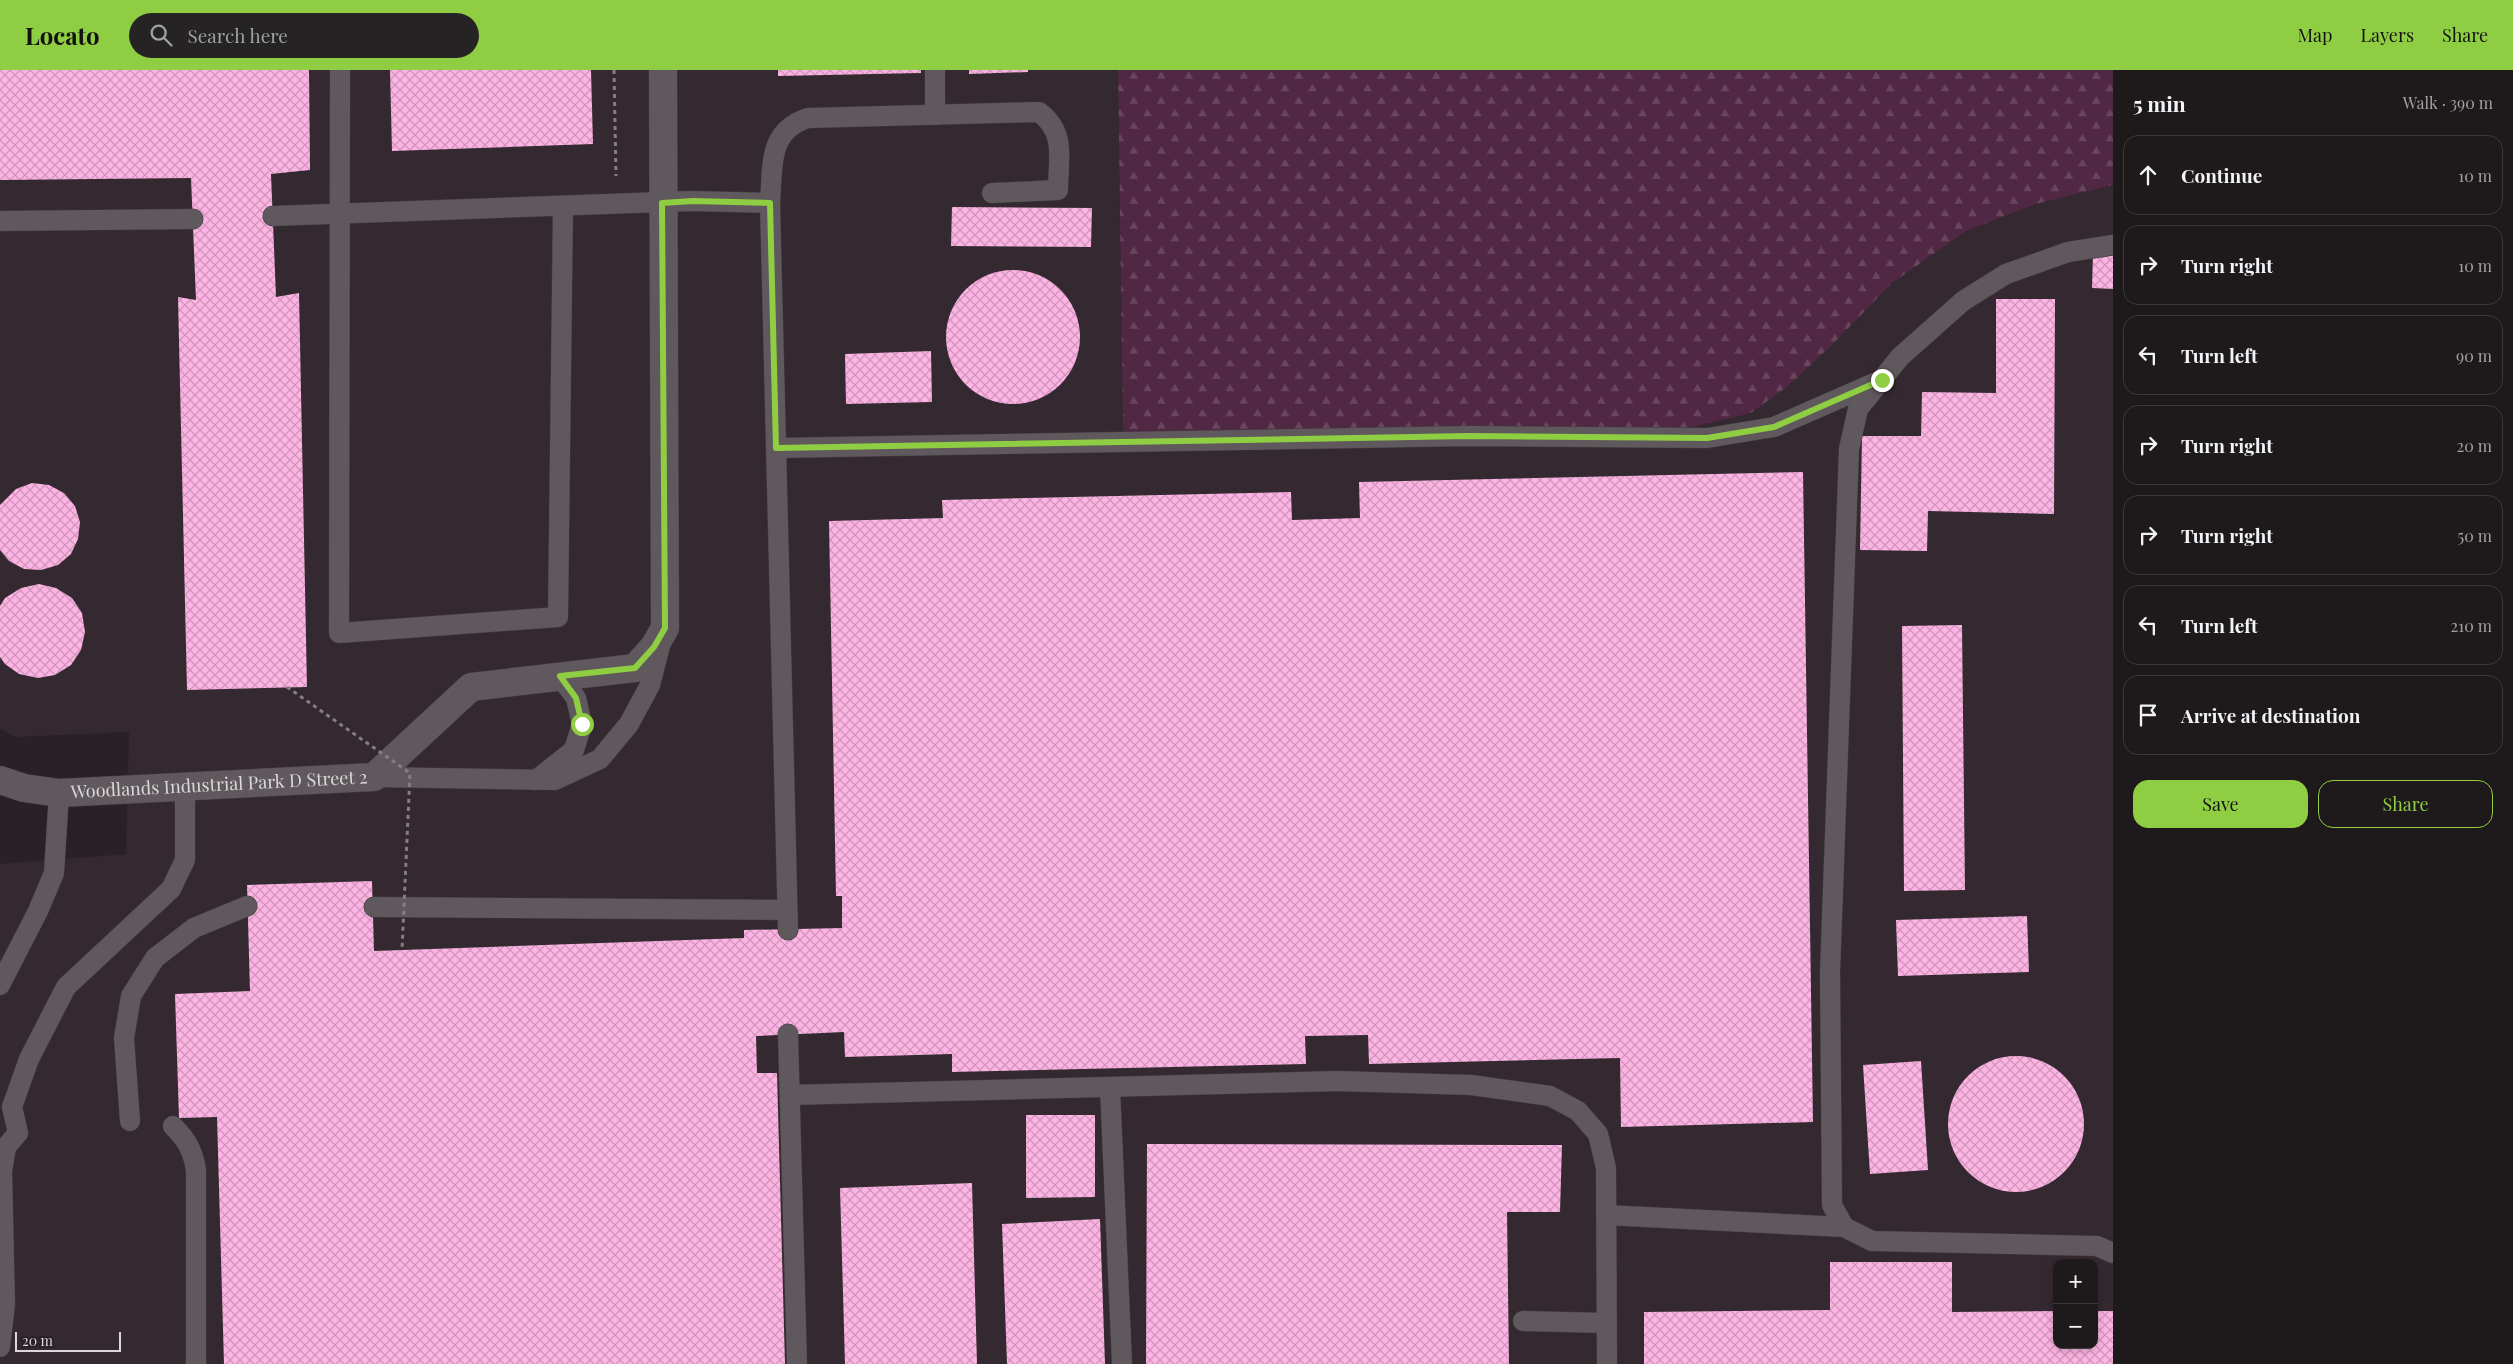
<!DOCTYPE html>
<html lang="en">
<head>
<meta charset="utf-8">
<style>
  body { margin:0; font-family:"Playfair Display",serif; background:#262325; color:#f1f3f6 }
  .controls { position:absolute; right:15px; bottom:15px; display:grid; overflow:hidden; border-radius:10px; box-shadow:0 2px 8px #0003 }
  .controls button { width:45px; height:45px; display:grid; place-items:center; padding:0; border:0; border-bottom:1px solid #3c383b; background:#1e1a1c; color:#f1f3f6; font:25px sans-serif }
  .scale { position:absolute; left:15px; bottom:12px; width:106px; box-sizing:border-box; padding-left:5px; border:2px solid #dbd7da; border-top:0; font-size:14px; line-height:18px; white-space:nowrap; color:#dbd7da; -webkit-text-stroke:4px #282226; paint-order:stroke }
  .stop { position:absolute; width:15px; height:15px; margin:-11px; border:4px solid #8fcd42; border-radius:50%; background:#fff }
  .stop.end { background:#8fcd42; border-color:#fff; box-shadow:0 1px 5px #0008 }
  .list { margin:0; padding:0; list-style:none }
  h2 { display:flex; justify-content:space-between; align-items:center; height:65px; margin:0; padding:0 20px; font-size:21px }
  h2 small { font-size:16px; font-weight:400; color:#a1a1a3 }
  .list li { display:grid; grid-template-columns:32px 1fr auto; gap:15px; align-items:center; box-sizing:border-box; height:80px; margin:0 10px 10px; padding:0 10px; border:1px solid #3c383b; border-radius:15px }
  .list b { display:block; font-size:19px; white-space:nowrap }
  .list em { font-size:16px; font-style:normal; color:#a1a1a3 }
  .actions { display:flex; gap:10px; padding:15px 20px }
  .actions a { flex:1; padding:11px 0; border:1px solid #8fcd42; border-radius:15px; text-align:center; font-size:18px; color:#8fcd42 }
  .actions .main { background:#8fcd42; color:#111 }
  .icon { flex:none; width:28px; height:28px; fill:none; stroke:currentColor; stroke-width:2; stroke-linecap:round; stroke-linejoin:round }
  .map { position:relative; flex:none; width:2113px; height:1294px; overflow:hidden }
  header { display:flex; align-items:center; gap:30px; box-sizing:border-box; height:70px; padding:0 25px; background:#8fcd42; color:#111 }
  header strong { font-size:24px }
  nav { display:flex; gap:28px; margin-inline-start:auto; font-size:18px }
  .search { width:350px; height:45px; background:#262325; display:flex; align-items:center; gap:12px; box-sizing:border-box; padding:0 18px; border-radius:28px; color:#a1a1a3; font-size:19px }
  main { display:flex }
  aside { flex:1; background:#1e1a1c }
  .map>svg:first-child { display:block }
  .built { fill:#342930; fill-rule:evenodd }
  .forest { fill:url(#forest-firs) }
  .building { fill:url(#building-cross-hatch) }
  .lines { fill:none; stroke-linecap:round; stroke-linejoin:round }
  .lane-casing { stroke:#413d40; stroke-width:21 }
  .street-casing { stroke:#413d40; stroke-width:29 }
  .path { stroke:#847f83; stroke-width:3; stroke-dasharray:4 4; stroke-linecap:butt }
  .lane { stroke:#5f585c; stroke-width:20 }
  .street { stroke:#5f585c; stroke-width:28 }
  .path-bridge { stroke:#847f83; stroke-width:3; stroke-dasharray:4 4; stroke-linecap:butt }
  .route { stroke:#8fcd42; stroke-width:6 }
  .labels { text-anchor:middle; stroke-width:5; stroke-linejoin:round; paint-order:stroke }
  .street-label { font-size:18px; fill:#dbd7da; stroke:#282226 }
</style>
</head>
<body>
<header>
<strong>Locato</strong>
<div class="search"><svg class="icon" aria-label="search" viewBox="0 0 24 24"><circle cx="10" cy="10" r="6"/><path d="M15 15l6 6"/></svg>Search here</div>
<nav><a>Map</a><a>Layers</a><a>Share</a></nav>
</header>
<main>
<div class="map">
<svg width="2113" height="1294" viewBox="0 0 2113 1294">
  <defs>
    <pattern id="forest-firs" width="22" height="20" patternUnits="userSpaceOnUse" patternTransform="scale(1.25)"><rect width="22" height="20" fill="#502843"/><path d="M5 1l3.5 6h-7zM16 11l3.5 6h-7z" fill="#69465e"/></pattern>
    <pattern id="building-cross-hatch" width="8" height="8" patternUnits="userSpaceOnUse" patternTransform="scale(1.25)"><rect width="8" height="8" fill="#fdb3e3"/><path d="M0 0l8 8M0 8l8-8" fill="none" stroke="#ce96ba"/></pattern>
  </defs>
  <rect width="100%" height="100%" fill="#282226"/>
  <path class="built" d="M0 0H1118L1123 366 1833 274 1891 214 1966 161 2036 134 2113 115V1294H0V794L126 784 129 662 16 667 0 659ZM2057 1193H2094V1275H2057Z"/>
  <path class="forest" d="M1118 0H2113V115L2036 134 1966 161 1891 214 1833 274 1788 316 1751 343 1688 358 1123 366Z"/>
  <g class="building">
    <path d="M0 0H309L310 100 271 104 276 227 299 223 307 617 187 620 178 227 196 230 191 108 0 110Z"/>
    <path d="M390 0H591L593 74 392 81Z"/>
    <path d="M778 0H921V3L778 6Z"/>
    <path d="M969 0H1028V2L969 4Z"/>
    <path d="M952 137 1092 138 1091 177 951 176Z"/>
    <path d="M2093 184H2113V219L2092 218Z"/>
    <circle cx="1013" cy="267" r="67"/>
    <path d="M1996 229H2055L2054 444 1928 441 1927 481 1860 480 1862 366H1921L1922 322 1996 323Z"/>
    <path d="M931 281 932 332 846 334 845 284Z"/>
    <path d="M1803 402 1813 1052 1621 1057 1620 988 1369 994 1368 965 1305 966 1306 994 952 1002V984L845 987 844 962 756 966 757 1003H777L785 1294H224L217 1047 179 1048 175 924 250 921 247 815 372 811 374 881 744 868V860L842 858V826H836L829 451 943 448 942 430 1291 422 1292 450 1360 448 1359 412Z"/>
    <path d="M32 413 49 415 64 423 75 436 80 452 78 469 71 484 58 495 41 500 24 499 9 491 0 480V435L16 419Z"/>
    <path d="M39 514 56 518 72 528 82 543 85 562 81 580 71 595 55 605 38 608 19 604 5 594 0 587V536L5 528 21 518Z"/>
    <path d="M1962 555 1965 820 1904 821 1902 556Z"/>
    <path d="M2027 846 2029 902 1898 906 1896 850Z"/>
    <circle cx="2016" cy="1054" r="68"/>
    <path d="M1921 991 1928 1100 1870 1104 1863 995Z"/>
    <path d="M1026 1045H1095V1127L1026 1128Z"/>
    <path d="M1147 1074 1562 1075 1560 1142H1507L1509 1294H1146Z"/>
    <path d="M972 1113 977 1294H845L840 1118Z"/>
    <path d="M1100 1149 1105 1294H1007L1002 1154Z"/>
    <path d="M1830 1192H1952V1242L2057 1241V1275H2094V1241H2113V1294H1644V1242L1830 1240Z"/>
  </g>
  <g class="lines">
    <g class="lane-casing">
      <g id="lane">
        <path d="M340 0 339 563 558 547 563 136"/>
        <path d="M935 0V45"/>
        <path d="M273 146 691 131 770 133"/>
        <path d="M0 151 193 149"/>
        <path d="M776 378 1469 366 1707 368 1774 357 1879 311"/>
        <path d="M374 707 555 710 600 689 629 654 650 615 661 572"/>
        <path d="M536 710 574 680 582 654 576 628 560 607"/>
        <path d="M374 837 787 840"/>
        <path d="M788 860 770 133C773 97 767 61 808 48L1039 42C1067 63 1058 89 1058 120L992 123"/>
        <path d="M0 915 38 841 54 803 59 723"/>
        <path d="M788 964 797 1294"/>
        <path d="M1110 1018 1122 1294"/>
        <path d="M790 1025 1338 1011 1471 1015 1550 1026 1578 1041 1598 1064 1606 1098 1607 1294"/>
        <path d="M130 1051 124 968 131 926 155 888 194 858 247 836"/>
        <path d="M173 1056C187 1070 193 1081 196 1100V1294"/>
        <path d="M1606 1145 1844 1157 1872 1171 2097 1176 2113 1183"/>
        <path d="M1844 1157 1832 1135 1830 902 1849 379 1858 339 1900 287 1963 231 2006 204 2068 182 2113 175"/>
        <path d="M1523 1251 1606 1253"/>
        <path d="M0 1277 5 1234 2 1101 6 1077 18 1063 12 1037 29 989 66 917 171 819 185 790V717"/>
      </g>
    </g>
    <g class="street-casing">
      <g id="street">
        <path id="s1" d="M0 710 24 718 59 723 374 707 471 617 635 598 654 577 665 558 663 0"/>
      </g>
    </g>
    <path class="path" d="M614 0 616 106"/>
    <use href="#lane" class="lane"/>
    <use href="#street" class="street"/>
    <path class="path-bridge" d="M287 617 410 703 402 880"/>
  </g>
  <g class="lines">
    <path class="route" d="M582 654 576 628 560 606 635 598 654 577 665 558 662 133 693 131 770 133 776 378 1469 366 1707 368 1774 357 1882 310"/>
  </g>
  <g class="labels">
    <g class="street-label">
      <text dy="6" stroke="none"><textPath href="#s1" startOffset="221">Woodlands Industrial Park D Street 2</textPath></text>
    </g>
  </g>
</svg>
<div class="controls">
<button>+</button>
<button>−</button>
</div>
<div class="scale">20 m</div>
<div class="stop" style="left:582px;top:654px"></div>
<div class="stop end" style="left:1882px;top:310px"></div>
</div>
<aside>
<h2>5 min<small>Walk · 390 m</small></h2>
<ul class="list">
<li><svg class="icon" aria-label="ahead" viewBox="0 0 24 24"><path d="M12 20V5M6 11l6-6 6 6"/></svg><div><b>Continue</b></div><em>10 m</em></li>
<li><svg class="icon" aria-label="right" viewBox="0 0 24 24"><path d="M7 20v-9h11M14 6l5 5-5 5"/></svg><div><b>Turn right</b></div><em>10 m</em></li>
<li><svg class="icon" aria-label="left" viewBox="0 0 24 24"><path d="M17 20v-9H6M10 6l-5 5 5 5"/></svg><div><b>Turn left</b></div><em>90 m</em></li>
<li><svg class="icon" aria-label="right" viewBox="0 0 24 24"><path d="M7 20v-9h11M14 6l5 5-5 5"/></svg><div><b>Turn right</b></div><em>20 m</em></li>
<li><svg class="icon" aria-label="right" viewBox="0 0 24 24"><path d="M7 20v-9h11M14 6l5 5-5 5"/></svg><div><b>Turn right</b></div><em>50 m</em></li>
<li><svg class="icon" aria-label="left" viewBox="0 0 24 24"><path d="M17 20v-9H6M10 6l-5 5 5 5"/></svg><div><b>Turn left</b></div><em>210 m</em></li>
<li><svg class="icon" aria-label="arrive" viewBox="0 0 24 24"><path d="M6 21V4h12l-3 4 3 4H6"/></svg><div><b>Arrive at destination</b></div></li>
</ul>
<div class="actions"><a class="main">Save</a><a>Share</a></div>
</aside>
</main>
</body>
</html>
